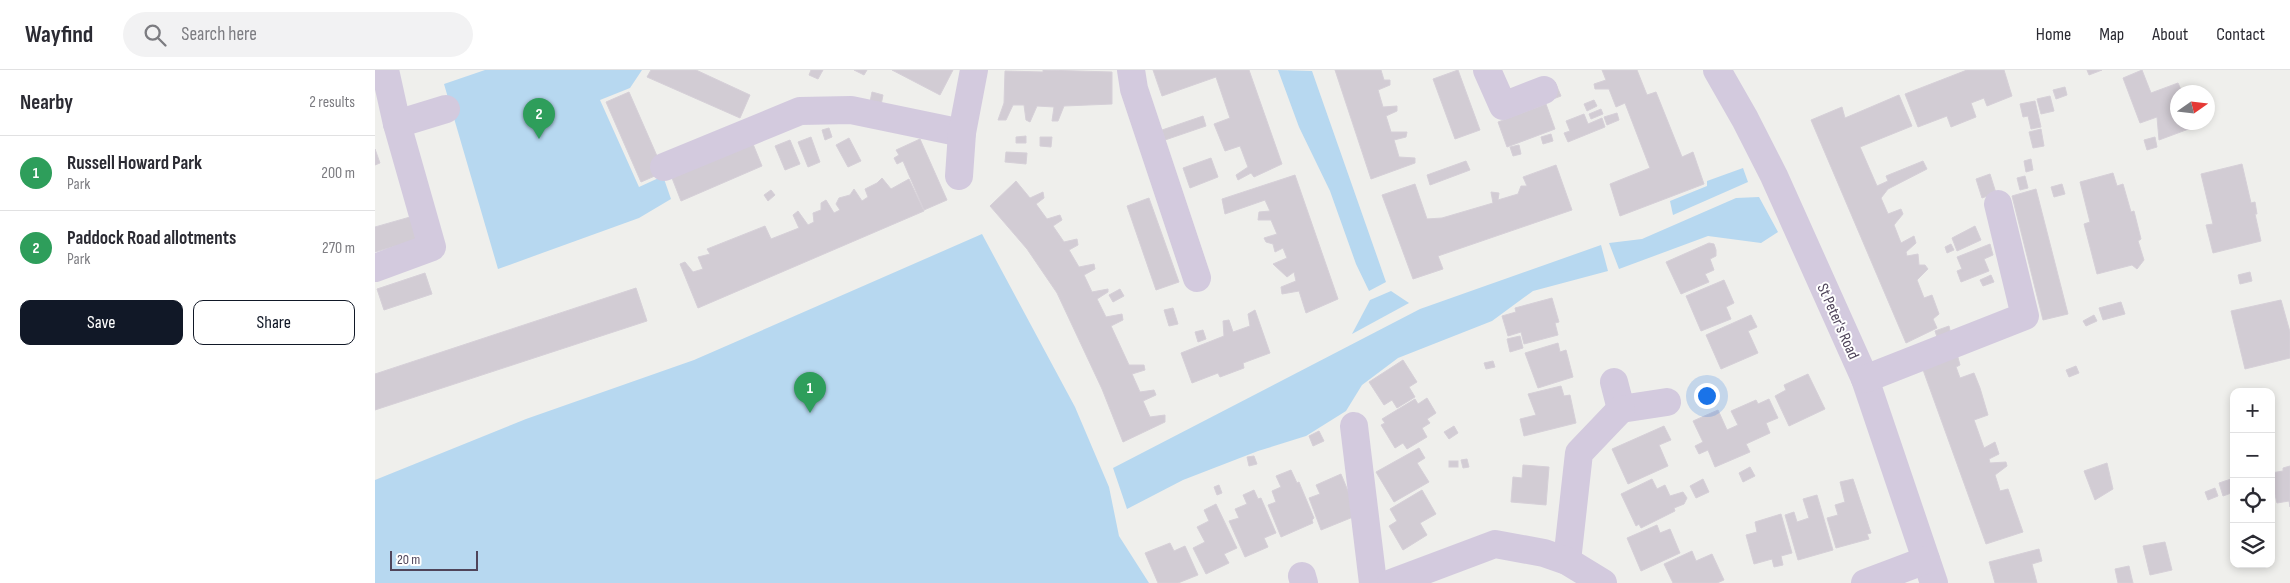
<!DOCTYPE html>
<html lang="en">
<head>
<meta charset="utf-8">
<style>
  body { margin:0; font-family:"Sofia Sans Condensed",sans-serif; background:#f2f2f3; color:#2b2b33 }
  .controls { position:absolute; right:15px; bottom:15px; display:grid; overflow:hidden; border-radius:10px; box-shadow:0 2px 8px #0003 }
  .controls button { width:45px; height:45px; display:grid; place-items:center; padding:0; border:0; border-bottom:1px solid #e1e1e2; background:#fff; color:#2b2b33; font:25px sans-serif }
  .compass { position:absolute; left:1795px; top:15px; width:45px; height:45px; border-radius:50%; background:#fff; box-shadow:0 2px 8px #0003; rotate:76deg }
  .scale { position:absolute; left:15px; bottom:12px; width:88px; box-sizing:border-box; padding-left:5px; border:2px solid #4f445a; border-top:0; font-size:14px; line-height:18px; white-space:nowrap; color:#4f445a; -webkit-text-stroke:4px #fff; paint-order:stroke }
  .you { position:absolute; left:1331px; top:325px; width:18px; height:18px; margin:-12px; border:4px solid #fff; border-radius:50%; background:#1a73e8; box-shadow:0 0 0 8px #1a73e833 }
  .badge { display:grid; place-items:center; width:32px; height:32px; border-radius:50%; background:#111827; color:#fff; font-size:16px; font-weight:700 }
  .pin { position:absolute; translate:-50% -41px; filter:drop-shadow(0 1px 2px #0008) }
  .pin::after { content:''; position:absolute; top:26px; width:18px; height:15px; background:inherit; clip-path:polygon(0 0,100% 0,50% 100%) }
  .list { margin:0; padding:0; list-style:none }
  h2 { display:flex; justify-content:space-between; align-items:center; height:65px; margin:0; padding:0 20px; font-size:21px }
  h2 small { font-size:16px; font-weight:400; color:#7c7c81 }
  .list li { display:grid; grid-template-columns:32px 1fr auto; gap:15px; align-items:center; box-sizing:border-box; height:75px; padding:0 20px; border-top:1px solid #e1e1e2 }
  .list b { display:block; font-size:19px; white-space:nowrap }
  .list p { margin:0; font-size:16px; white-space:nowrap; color:#7c7c81 }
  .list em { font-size:16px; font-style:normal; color:#7c7c81 }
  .actions { display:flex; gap:10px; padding:15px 20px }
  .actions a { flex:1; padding:11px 0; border:1px solid #111827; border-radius:10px; text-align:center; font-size:18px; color:#111827 }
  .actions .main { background:#111827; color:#fff }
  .icon { flex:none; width:28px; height:28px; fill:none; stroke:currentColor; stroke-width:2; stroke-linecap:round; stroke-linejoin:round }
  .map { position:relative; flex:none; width:1915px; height:513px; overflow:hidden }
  header { display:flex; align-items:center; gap:30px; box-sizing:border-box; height:70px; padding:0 25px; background:#fff; border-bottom:1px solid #e1e1e2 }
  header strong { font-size:24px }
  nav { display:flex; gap:28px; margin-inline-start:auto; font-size:18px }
  .search { width:350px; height:45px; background:#f2f2f3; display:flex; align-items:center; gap:12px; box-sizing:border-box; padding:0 18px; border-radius:28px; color:#7c7c81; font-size:19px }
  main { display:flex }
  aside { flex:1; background:#fff }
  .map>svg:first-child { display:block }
  .green { fill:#b7d8f0 }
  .building { fill:#d2ccd4; stroke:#d6d0d8 }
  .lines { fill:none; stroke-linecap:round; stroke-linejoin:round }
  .minor { stroke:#d3cade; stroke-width:28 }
  .labels { text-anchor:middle; stroke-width:4; stroke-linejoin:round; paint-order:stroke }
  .street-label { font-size:16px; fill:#4f445a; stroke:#fff }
</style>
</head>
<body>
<header>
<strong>Wayfind</strong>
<div class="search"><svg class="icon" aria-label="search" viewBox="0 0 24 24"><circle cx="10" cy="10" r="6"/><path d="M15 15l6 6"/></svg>Search here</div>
<nav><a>Home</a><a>Map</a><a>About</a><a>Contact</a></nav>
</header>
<main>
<aside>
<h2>Nearby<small>2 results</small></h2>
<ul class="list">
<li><span class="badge" style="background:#2e9e5b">1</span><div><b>Russell Howard Park</b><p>Park</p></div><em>200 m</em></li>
<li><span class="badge" style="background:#2e9e5b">2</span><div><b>Paddock Road allotments</b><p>Park</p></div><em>270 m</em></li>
</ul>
<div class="actions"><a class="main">Save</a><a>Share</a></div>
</aside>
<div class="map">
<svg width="1915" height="513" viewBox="0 0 1915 513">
  <rect width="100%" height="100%" fill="#efefec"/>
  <g class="green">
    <path d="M110 0H267L255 18 225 30 264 117 288 106 296 129 264 148 123 199 69 14Z"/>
    <path d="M903 0 937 1 1011 212 994 221 981 194 955 121 924 57Z"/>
    <path d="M1368 98 1373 112 1298 145 1295 131 1332 116V111Z"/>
    <path d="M1384 127 1403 162 1386 173 1333 166 1244 199 1234 173 1267 169 1361 128Z"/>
    <path d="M607 164 700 337 734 417 744 466 774 513H0V410L151 349 319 290Z"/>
    <path d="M1226 175 1233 201 1158 221 1117 251 1023 288 987 315 971 341 931 366 883 381 808 410 752 439 738 398 1045 239Z"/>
    <path d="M1016 221 1034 233 977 264 995 230Z"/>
  </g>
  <g class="building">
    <path d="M276 0H321L375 25 365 48 272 7Z"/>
    <path d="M436 0H448L443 9 434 5Z"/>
    <path d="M479 0H492L489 5Z"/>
    <path d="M517 0H578L565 25Z"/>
    <path d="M668 0 737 2V34L689 36 683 51H677L679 37 662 36 655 52 651 50 649 35H638L631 50H623L629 33 630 1 668 2Z"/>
    <path d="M778 0H874L907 94 879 107 876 103 863 110 861 105 873 97 865 76 850 81 839 54 855 48 841 7 787 26Z"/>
    <path d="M960 0H1006L1009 10H1015V15L1003 20 1008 37 1022 36V41L1011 46 1016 62H1032L1031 67 1019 70 1024 87 1040 88V93L996 109Z"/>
    <path d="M1083 0 1105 60 1080 69 1058 9Z"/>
    <path d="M1227 0H1262L1272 25 1281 22 1307 87 1318 82 1329 114 1245 146 1235 114 1275 98 1250 33 1241 37 1234 19H1220L1219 14 1231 10Z"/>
    <path d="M1592 0H1629L1637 26 1612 36 1609 28 1596 33 1601 47 1576 57 1572 46 1543 57 1530 24Z"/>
    <path d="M1712 0H1727L1714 5Z"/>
    <path d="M1767 0 1776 23 1803 13 1807 22H1802V52H1817L1819 57 1784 70 1782 47 1765 53 1748 8Z"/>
    <path d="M1180 12 1186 26 1178 29 1172 15Z"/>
    <path d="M1690 17 1692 25 1681 29 1678 20Z"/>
    <path d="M254 22 289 102 266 112 231 32Z"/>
    <path d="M497 22 508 25 506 35 495 32Z"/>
    <path d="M1524 25 1537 56 1485 77 1502 116 1513 111 1511 106 1548 91 1552 99 1513 119 1506 128 1513 144 1526 139 1528 144 1519 155 1526 173 1539 166 1541 173 1531 182 1532 186 1543 184 1544 195H1550L1553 199 1542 210 1549 228 1557 225 1564 244 1558 249 1562 258 1531 273 1436 50 1467 37 1470 48Z"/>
    <path d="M1675 26 1679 41 1666 44 1662 29Z"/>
    <path d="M1219 30 1222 36 1212 41 1209 34Z"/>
    <path d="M1660 31 1666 57 1656 59 1653 46 1648 47 1645 34Z"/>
    <path d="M1171 34 1180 59 1132 77 1123 52Z"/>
    <path d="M1226 39 1228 44 1216 49 1214 44Z"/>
    <path d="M1242 43 1244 50 1232 55 1229 47Z"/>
    <path d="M1209 44 1213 54 1227 48 1230 57 1193 72 1189 63 1195 61 1191 51Z"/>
    <path d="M828 46 831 56 790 70 787 60Z"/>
    <path d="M454 58 457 67 450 70 447 60Z"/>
    <path d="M1666 59 1669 76 1658 78 1654 62Z"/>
    <path d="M1176 64 1178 71 1168 74 1166 67Z"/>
    <path d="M651 66V73H641V67Z"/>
    <path d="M436 67 445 92 433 97 423 72Z"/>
    <path d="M665 67H677L676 77 665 76Z"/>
    <path d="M1780 67 1782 77 1772 80 1769 70Z"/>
    <path d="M474 68 486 91 473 97 461 75Z"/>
    <path d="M545 69 572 130 549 140 528 91 522 94 519 88 524 85 521 80Z"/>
    <path d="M415 70 425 94 410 100 400 76Z"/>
    <path d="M378 74 387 96 306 131 297 108Z"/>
    <path d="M1144 75 1146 84 1138 86 1135 77Z"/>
    <path d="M0 79 5 93 0 95Z"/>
    <path d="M631 82 652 83 651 94 630 92Z"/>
    <path d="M836 88 843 107 815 118 808 98Z"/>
    <path d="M1656 89 1658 100 1651 102 1649 91Z"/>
    <path d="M1091 91 1095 100 1055 115 1052 105Z"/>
    <path d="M1867 94 1876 133 1880 132 1882 144H1880L1886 171 1838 183 1831 155 1838 154 1826 104Z"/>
    <path d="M1181 95 1197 140 1063 186 1068 199 1038 209 1007 125 1040 114 1052 149 1067 148 1118 133 1116 122 1124 123 1123 130 1143 124 1146 116H1152L1148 107Z"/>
    <path d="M1738 103 1742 116 1748 114 1756 142 1759 141 1766 169 1763 171 1769 190 1762 199 1757 195 1722 204 1709 154 1715 152 1705 112Z"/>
    <path d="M1615 104 1621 123 1607 128 1601 109Z"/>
    <path d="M920 105 963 229 931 243 924 221 907 224 906 217 921 211 919 202 912 207 898 194 912 188 908 178 900 182 898 174 891 172 889 168 902 164 896 150H883L884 142 895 141 890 130 850 144 847 129Z"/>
    <path d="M1650 106 1653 118 1645 120 1642 108Z"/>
    <path d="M507 108 516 119 534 109 549 141 323 238 305 194 310 192 318 202 328 199 323 187 335 184 332 179 390 156 396 169 424 158 418 145 423 141 433 155 439 152 438 143 446 140V133L451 130 459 143 465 140 461 134 464 128 475 125 479 119 487 131 493 127 490 119 502 113Z"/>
    <path d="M641 111 655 128 668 122 669 128 661 134 672 149 685 145 687 150 678 156 689 172 702 169 703 175 694 180 704 197 719 194 720 199 709 205 717 222 733 219V222L722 229 731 247 747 244 748 250 736 256 754 295H769L770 300 757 304 765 322 779 320 781 325 768 331 775 347 790 345V352L748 372 727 319 682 223 652 179 615 136Z"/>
    <path d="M1687 114 1690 124 1679 127 1676 117Z"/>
    <path d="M1661 119 1693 244 1668 250 1637 126Z"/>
    <path d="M396 120 400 125 393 131 389 125Z"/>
    <path d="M774 128 804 212 781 220 752 136Z"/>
    <path d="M35 147 42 170 0 182V157Z"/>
    <path d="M1600 156 1606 170 1582 181 1577 168Z"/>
    <path d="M1334 173 1339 174 1341 180V186L1335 189 1339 200 1330 204 1334 212 1306 224 1291 192Z"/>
    <path d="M1576 174 1579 180 1572 183 1570 177Z"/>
    <path d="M1615 174 1618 185 1609 189 1614 201 1586 212 1582 201 1587 199 1582 187Z"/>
    <path d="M1875 202 1877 211 1865 214 1863 205Z"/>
    <path d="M50 203 57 224 9 240 2 219Z"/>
    <path d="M1616 205 1619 212 1608 216 1605 210Z"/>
    <path d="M1349 210 1359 233 1351 237 1356 249 1326 261 1311 226Z"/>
    <path d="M261 218 272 251 0 340V304Z"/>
    <path d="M745 219 749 226 738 232 734 225Z"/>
    <path d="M1177 228 1184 252 1180 253 1183 265 1149 274 1146 262 1133 266 1127 246 1141 242 1140 238Z"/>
    <path d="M1906 230 1915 262V288L1870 299 1856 241Z"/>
    <path d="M1746 232 1750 244 1728 250 1724 238Z"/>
    <path d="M798 238 803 254 794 256 789 240Z"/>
    <path d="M880 240 895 283 868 293 869 298 845 307 843 303 817 313 806 283 849 266 848 251 854 250 858 262 875 256 873 244Z"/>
    <path d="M1376 245 1382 257 1373 261 1383 283 1346 299 1331 265Z"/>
    <path d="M1719 245 1722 251 1711 256 1708 251Z"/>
    <path d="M1574 256 1576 265 1563 270 1560 261Z"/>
    <path d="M828 260 831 269 823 272 820 262Z"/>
    <path d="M1145 266 1148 278 1135 282 1132 269Z"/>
    <path d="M1183 273 1185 282 1191 280 1198 307 1163 318 1150 283Z"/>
    <path d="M1582 284 1585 295 1581 297 1585 308 1599 303 1605 318 1613 345 1599 350 1609 378 1620 372 1624 384 1614 389 1615 393 1631 392 1632 396 1620 405 1625 421 1633 419 1648 462 1611 474 1547 297Z"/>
    <path d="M1028 290 1042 312 1034 317 1040 327 1022 338 1017 330 1009 335 994 312Z"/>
    <path d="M1118 291 1120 297 1111 299 1109 293Z"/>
    <path d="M1701 296 1704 303 1694 307 1691 300Z"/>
    <path d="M1433 304 1450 339 1414 356 1400 326 1411 320 1409 315Z"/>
    <path d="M1186 316 1189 326 1195 325 1201 353 1149 366 1145 349 1161 345 1153 324Z"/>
    <path d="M1052 328 1061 343 1052 349 1055 353 1047 358 1052 367 1032 379 1028 373 1020 378 1006 355 1010 353 1007 349 1040 329 1043 334Z"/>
    <path d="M1394 329 1403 348 1391 353 1395 363 1371 374 1375 382 1340 397 1333 380 1324 384 1320 376 1328 372 1318 351 1343 340 1352 360 1363 355 1356 341 1381 330 1383 334Z"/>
    <path d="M1079 356 1083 363 1074 369 1069 362Z"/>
    <path d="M1289 356 1296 370 1284 375 1293 396 1253 414 1237 379Z"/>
    <path d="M944 361 949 371 938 376 934 366Z"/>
    <path d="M1044 378 1050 388 1042 393 1054 412 1019 432 1001 402Z"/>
    <path d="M879 386 882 394 874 396 872 387Z"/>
    <path d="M1092 389 1094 397 1088 398 1086 390Z"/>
    <rect x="1074" y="391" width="9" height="6"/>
    <path d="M1732 393 1738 419 1720 430 1709 401Z"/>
    <path d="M1148 395 1174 397 1171 435 1136 432 1138 407 1147 408Z"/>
    <path d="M1915 396V437L1914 431 1902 433 1896 408V403L1908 401V398Z"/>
    <path d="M1375 397 1380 406 1368 412 1364 403Z"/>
    <path d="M916 400 922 413 924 412 939 448 937 450 938 453 906 467 893 435 901 432 897 421 906 417 901 406Z"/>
    <path d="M966 404 983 445 946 460 934 428 945 424 941 415Z"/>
    <path d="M1859 408V422L1848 426 1844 413Z"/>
    <path d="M1277 409 1282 419 1290 415 1295 426 1308 422 1312 428 1309 434 1299 438 1300 441 1266 458 1264 454 1261 456 1246 424Z"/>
    <path d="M1328 409 1334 422 1321 428 1315 416Z"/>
    <path d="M1478 409 1496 463 1492 464 1494 469 1461 478 1452 448 1463 445 1460 435 1470 432 1465 412Z"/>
    <path d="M844 415 847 423 842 425 839 417Z"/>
    <path d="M1840 418 1843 426 1833 430 1830 422Z"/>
    <path d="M879 420 883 429 886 428 901 463 889 468 893 477 870 487 854 451 864 448 860 439 872 434 868 425Z"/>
    <path d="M1047 420 1061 444 1045 453 1052 465 1028 480 1014 456 1022 451 1015 439Z"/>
    <path d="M1442 425 1458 480 1423 490 1410 445 1419 442 1422 452 1434 448 1428 429Z"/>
    <path d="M841 434 862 478 849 484 854 493 831 504 818 478 830 472 822 457 834 451 829 440Z"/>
    <path d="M1406 444 1417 483 1406 486 1408 495 1399 497 1397 489 1379 494 1371 465 1382 462 1380 452Z"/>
    <path d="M1282 455 1285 463 1295 459 1305 483 1266 501 1252 468Z"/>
    <path d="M1790 472 1797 500 1775 505 1768 476Z"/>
    <path d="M795 473 799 481 810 476 823 505 803 513H783L770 483Z"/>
    <path d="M1664 479 1667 491 1657 494 1662 513H1620L1614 492Z"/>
    <path d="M1317 481 1321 491 1337 484 1349 510 1342 513H1298L1289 494Z"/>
    <path d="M1754 496 1758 513H1743L1740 499Z"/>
  </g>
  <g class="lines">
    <g class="minor">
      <path d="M756 0 759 19 822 208"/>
      <path d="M1112 0 1128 36 1169 20"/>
      <path d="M1342 0 1370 49 1399 106 1490 309 1559 513"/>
      <path d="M22 54 71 39"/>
      <path d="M289 97 425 41 476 40 587 63"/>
      <path d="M584 106 587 63 599 0"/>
      <path d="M0 198 57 177 22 54 10 0"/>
      <path d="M1490 309 1650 246 1623 134"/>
      <path d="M1239 312 1246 339 1292 332"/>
      <path d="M979 356 998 513"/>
      <path d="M1192 491 1204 383 1246 339"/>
      <path d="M927 506 929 513"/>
      <path d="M1016 513 1120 474 1169 483 1192 491 1228 513"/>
      <path d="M1490 513 1551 490"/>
    </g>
  </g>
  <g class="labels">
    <g class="street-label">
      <text transform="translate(1464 251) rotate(66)" y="6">St Peter's Road</text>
    </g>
  </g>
</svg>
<div class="controls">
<button>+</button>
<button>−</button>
<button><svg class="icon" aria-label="locate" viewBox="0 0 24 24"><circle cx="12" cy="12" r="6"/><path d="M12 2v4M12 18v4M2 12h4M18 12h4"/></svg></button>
<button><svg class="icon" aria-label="layers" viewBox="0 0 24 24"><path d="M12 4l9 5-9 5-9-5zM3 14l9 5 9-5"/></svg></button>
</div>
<svg class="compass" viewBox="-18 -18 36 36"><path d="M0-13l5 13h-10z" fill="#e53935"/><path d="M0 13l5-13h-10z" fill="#7c7c81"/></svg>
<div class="scale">20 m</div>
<div class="you"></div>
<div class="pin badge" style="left:435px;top:343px;background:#2e9e5b">1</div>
<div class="pin badge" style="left:164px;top:69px;background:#2e9e5b">2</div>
</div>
</main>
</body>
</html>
